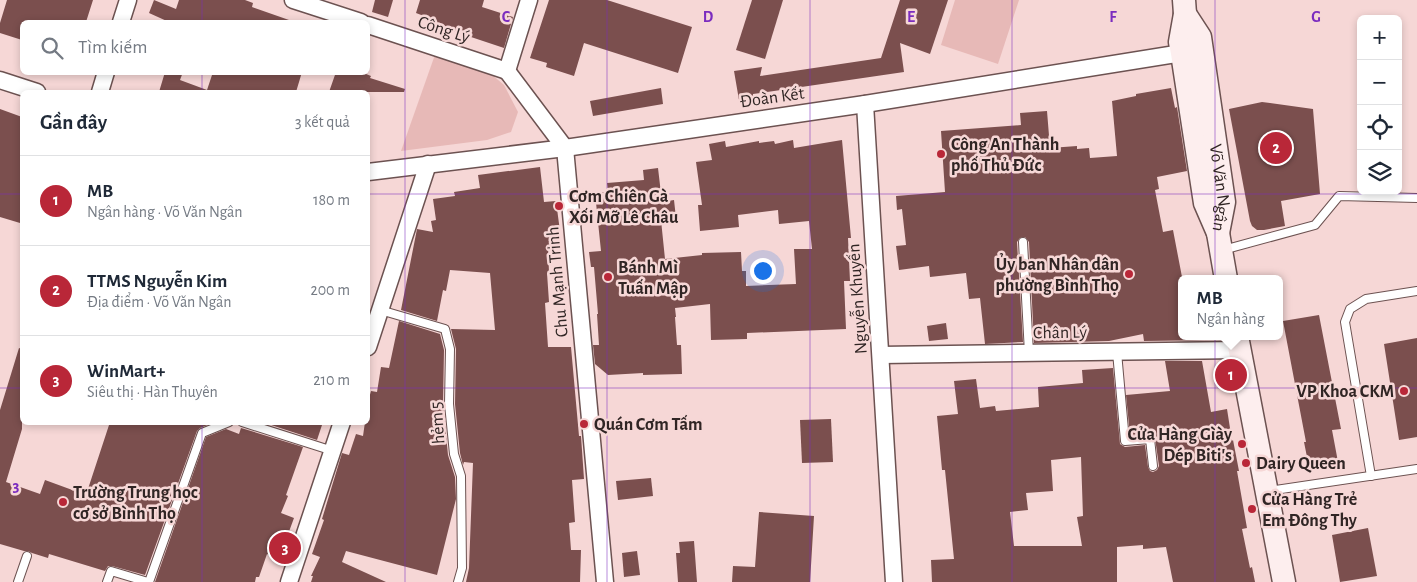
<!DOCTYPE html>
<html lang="vi">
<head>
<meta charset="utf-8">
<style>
  body { margin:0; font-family:"Alegreya Sans",sans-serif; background:#f2f2f3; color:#1f2937 }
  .controls { position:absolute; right:15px; top:15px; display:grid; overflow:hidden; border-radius:8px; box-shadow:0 2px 8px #0003 }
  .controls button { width:45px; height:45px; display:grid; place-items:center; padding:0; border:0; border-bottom:1px solid #e0e1e3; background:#fff; color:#1f2937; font:25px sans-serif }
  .you { position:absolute; left:762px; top:270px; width:18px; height:18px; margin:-12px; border:4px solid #fff; border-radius:50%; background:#1a73e8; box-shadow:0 0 0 8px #1a73e833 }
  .badge { display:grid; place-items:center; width:32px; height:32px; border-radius:50%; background:#b92738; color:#fff; font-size:16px; font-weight:700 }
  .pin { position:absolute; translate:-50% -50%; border:2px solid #fff; box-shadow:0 1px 5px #0006 }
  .popup { position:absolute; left:1178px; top:275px; width:105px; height:65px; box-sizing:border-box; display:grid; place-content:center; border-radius:8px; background:#fff; filter:drop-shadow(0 1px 4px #0005); font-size:16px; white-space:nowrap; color:#747a83 }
  .popup b { font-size:19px; color:#1f2937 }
  .popup::after { content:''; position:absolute; left:50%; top:100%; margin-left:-10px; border:10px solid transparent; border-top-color:#fff }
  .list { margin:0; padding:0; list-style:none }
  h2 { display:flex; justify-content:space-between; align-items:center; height:65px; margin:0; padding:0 20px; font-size:21px }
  h2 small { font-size:16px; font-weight:400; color:#747a83 }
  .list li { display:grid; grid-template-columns:32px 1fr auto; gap:15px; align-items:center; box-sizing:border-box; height:90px; padding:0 20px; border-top:1px solid #e0e1e3 }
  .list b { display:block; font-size:19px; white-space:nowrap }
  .list p { margin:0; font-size:16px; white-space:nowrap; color:#747a83 }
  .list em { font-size:16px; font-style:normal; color:#747a83 }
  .icon { flex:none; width:28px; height:28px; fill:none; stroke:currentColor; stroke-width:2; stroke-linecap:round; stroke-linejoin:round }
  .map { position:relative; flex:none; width:1417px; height:582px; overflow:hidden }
  .search { position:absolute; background:#fff; box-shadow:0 2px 8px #0003; left:20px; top:20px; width:350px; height:55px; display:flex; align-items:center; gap:12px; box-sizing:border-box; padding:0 18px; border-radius:8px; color:#747a83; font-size:19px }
  .panel { position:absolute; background:#fff; box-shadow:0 2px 8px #0003; left:20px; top:90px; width:350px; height:335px; border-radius:8px }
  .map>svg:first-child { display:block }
  .green { fill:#e7b9b7 }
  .building { fill:#7b4f4e; fill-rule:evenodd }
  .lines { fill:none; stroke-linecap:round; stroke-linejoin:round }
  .lane-casing { stroke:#6c5251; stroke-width:10 }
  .street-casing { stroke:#6c5251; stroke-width:19 }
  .secondary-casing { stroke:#6c5251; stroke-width:25 }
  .lane { stroke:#fff; stroke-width:8 }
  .street { stroke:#fff; stroke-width:16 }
  .secondary { stroke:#fdeeee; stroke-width:22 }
  .grid { fill:none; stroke:#7b2cbf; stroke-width:1; stroke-opacity:0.55 }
  .poi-dot { fill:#b92738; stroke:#f6d7d6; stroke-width:2 }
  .labels { text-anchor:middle; stroke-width:5; stroke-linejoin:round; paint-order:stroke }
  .street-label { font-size:18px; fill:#302524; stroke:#f6d7d6 }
  .poi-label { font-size:18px; font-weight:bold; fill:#302524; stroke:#f6d7d6; text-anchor:start }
  .grid-label { font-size:16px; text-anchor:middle; font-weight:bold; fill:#7b2cbf; stroke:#f6d7d6; stroke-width:5; stroke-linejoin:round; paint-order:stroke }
</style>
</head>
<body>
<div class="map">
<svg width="1417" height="582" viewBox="0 0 1417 582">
  <rect width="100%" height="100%" fill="#f6d7d6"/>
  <g class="green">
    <path d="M955 0H1019L998 64 941 45Z"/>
    <path d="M437 49 484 68 504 85 518 112 511 132 487 140 401 151Z"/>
  </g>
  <g class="building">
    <path d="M7 0H93L86 22H22V40L0 33V23Z"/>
    <path d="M154 0 176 9 179 0H245L253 3 252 7 289 20 288 22H169L149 13Z"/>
    <path d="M375 0H393L388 17 372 12Z"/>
    <path d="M420 0H484L482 7 513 17 504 48 435 25 437 21 416 13Z"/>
    <path d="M549 0H607L692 27 678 73 584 43 574 76 546 67 547 63 530 58Z"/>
    <path d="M752 0H783L765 59 736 50Z"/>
    <path d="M900 0H948L930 54 900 43 904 72 753 94V98L739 100 734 71 762 67 760 76 881 58Z"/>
    <path d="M165 72H183L180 80 207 90 213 72H302L296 92H159Z"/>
    <path d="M336 72H361L371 76 370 78 405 89 404 92H329Z"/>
    <path d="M661 88 663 104 593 116 590 101Z"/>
    <path d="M1171 88 1175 108 1177 107 1187 171 1157 177 1159 189 1155 190 1163 232 1173 230 1182 277V336H1212L1213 340 1144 341 1143 334 1109 341 1034 343 1029 242 1025 237 1020 238 1017 242 1023 342 985 344 980 298 969 299 966 273 930 277 929 266 899 270 896 246 906 245 902 209 897 210 896 196 945 192 941 131 1021 125 1020 113 1047 111 1050 148 1077 146V149L1089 148 1090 158 1117 156 1112 101 1136 96V94Z"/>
    <path d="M1262 102 1313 109 1320 194 1281 201 1285 226 1264 230H1257L1252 226 1250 221 1229 109Z"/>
    <path d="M0 109 22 117V214L20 223 0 217Z"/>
    <path d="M793 140 794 148 842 140 851 238H848L850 281H844L846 329 747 333V339L711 340 710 304 675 308 676 317H675L677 345H681L682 374 643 375V373L608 375 595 364 593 345H599L597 314H598L594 267H591L589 252 601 251 595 193 608 192 607 183 644 180 643 170 658 168 662 202 674 200 676 218 661 220 665 259 702 255V253L741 252 742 271H746V286L796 284 794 249H812L809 221 779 224 778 210 738 215 739 227 700 231 698 205H702L696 162 712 160 709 144 725 141 726 147 759 141V143L774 141 775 144Z"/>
    <path d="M540 167 544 202 556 201 561 239 560 240V244L548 246 549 273H547L549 302 545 303 548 347H571L579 436H581L584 479 572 480 575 522 569 523 571 550H581L580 582H466L469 568 473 463 464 462 463 465 460 453 455 404 456 349 451 329 495 330 490 273 450 270 446 291 443 290 437 321 401 310 417 229 433 232 431 221 436 220 433 199 455 196 454 192 480 188 478 175Z"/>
    <path d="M1319 315 1341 429 1332 430 1338 462 1309 467 1304 442H1306L1283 321Z"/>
    <path d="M399 321 440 334 444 350 443 405 448 455 455 477 456 499 437 575 346 551 342 562 386 582H311L313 576H311L320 557 312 554 324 520 322 519 342 453 349 455 356 434 363 436 365 422H368V402L371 391 377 392 381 367 389 368Z"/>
    <path d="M946 323 948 339 929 341 927 326Z"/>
    <path d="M1417 338V437L1399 440 1384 344Z"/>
    <path d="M19 348 22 349V429L6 482 40 494 45 480 86 495 110 422H206L210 424 200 428 197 431 145 575 112 566H108L105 571 49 554 48 558 32 553 28 551H24L0 544V410Z"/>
    <path d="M1165 361H1202L1211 412 1227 409 1232 441 1233 440 1239 471H1237L1247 528 1242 529 1250 568 1252 567 1255 582H1173L1166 547 1143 549V545L1117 547V582H932L931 560 954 559 945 470H942L937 416 958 414 954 381 976 379 980 408 995 406 996 411 1039 407 1038 387 1083 383 1082 370 1113 368 1120 444 1125 447 1145 445 1148 467 1150 471 1153 472 1157 470 1159 466 1155 438 1153 434 1150 433 1130 435 1126 395 1170 391ZM1081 457 1083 516 1077 517 1082 546H1014L1010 512 1028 510 1026 493 1053 491 1051 460Z"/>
    <path d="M831 419 833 462 802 463 800 420Z"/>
    <path d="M262 422H323L317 440Z"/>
    <path d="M241 428 303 447 286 495 288 496 281 513 294 518 287 537 278 534 271 556 267 554 259 577H256L255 582H155L206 437 226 429 239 434Z"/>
    <path d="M651 478 653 496 618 500 616 481Z"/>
    <path d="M759 512 814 516 810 582H732L733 566 755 567Z"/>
    <path d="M1368 528 1377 576 1340 582 1332 535Z"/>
    <path d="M694 541 697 582H678L676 553H680L679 542Z"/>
    <path d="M637 551 640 575 624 577 622 553Z"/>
  </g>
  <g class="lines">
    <g class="lane-casing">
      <g id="lane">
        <path d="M1023 242 1029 353"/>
        <path d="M1223 250 1315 225 1339 196 1417 198"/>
        <path d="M380 310 445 329 450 349 449 404 454 454 461 476 462 568 458 582"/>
        <path d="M1117 352 1125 441 1150 439 1153 466"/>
        <path d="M242 422 333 451"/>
        <path d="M1371 476 1345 322 1350 309 1366 299 1417 291"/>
        <path d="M1268 491 1417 469"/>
        <path d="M18 582 27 556"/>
        <path d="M107 582 111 571 148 582"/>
        <path d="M149 582 202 433 229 422"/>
      </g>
    </g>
    <g class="street-casing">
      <g id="street">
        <path d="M293 0 361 22"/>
        <path d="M121 22 128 0"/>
        <path d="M368 25 507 71"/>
        <path d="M507 71 565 148 605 582"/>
        <path d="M507 71 529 0"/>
        <path d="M0 80 37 92"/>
        <path d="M100 92 106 72"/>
        <path d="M865 104 894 582"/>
        <path d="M368 172 565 148 865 104 1182 53"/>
        <path d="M368 347 428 164"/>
        <path d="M881 355 1240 350"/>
        <path d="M289 582 342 422"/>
      </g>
    </g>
    <g class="secondary-casing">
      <g id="secondary">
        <path d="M1184 0 1185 14 1180 42 1182 53 1205 203 1218 233 1226 279"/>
        <path id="s1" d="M1185 14 1200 37 1224 202 1218 233"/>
        <path d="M1237 336 1284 582"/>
      </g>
    </g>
    <use href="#lane" class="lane"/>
    <use href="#street" class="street"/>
    <use href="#secondary" class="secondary"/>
  </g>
  <path class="grid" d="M202 0V22M405 0V582M607 0V582M810 0V582M1012 0V582M1215 0V582M202 72V92M0 194H22M368 194H1417M0 388H22M368 388H1417M202 422V582"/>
  <g class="poi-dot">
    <circle cx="941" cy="154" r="5"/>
    <circle cx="559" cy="206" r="5"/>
    <circle cx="1129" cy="274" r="5"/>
    <circle cx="608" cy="277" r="5"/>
    <circle cx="1404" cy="391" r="5"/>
    <circle cx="584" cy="424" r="5"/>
    <circle cx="1242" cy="444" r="5"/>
    <circle cx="1246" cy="463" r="5"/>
    <circle cx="63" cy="502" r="5"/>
    <circle cx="1252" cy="509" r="5"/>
  </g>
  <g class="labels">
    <g class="street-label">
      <text transform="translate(444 29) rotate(18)" y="6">Công Lý</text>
      <text transform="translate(772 97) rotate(-8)" y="6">Đoàn Kết</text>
      <text dy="6" stroke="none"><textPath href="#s1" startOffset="180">Võ Văn Ngân</textPath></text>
      <text transform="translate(557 282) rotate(-95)" y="6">Chu Mạnh Trinh</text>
      <text transform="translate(857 299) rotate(-94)" y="6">Nguyễn Khuyến</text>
      <text transform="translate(1060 332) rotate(-1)" y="6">Chân Lý</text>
      <text transform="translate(437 423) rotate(-94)" y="6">hẻm 5</text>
    </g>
    <g class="poi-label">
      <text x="951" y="150">Công An Thành<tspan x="951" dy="21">phố Thủ Đức</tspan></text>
      <text x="569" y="202">Cơm Chiên Gà<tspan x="569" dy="21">Xối Mỡ Lê Châu</tspan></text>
      <text x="1119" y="270" text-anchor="end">Ủy ban Nhân dân<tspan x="1119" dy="21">phường Bình Thọ</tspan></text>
      <text x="618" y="273">Bánh Mì<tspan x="618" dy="21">Tuấn Mập</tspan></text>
      <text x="1394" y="397" text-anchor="end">VP Khoa CKM</text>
      <text x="594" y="430">Quán Cơm Tấm</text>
      <text x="1232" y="440" text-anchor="end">Cửa Hàng Gìày<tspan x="1232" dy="21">Dép Biti's</tspan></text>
      <text x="1256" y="469">Dairy Queen</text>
      <text x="73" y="498">Trường Trung học<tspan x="73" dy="21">cơ sở Bình Thọ</tspan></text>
      <text x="1262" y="505">Cửa Hàng Trẻ<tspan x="1262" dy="21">Em Đông Thy</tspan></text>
    </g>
  </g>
  <g class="grid-label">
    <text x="506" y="22">C</text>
    <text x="708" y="22">D</text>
    <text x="911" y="22">E</text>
    <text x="1113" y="22">F</text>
    <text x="1316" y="22">G</text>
    <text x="16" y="491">3</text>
  </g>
</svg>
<div class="controls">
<button>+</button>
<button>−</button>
<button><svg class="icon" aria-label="locate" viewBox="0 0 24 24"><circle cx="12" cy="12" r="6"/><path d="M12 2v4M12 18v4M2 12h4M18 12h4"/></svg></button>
<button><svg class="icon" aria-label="layers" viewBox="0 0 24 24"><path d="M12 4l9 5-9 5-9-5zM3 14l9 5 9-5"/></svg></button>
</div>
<div class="you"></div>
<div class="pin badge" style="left:1231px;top:375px">1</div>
<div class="popup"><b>MB</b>Ngân hàng</div>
<div class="pin badge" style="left:1276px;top:148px">2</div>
<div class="pin badge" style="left:285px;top:548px">3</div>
<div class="search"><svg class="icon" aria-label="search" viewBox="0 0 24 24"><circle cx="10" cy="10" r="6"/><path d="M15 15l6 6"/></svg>Tìm kiếm</div>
<section class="panel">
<h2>Gần đây<small>3 kết quả</small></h2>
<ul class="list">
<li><span class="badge">1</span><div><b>MB</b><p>Ngân hàng · Võ Văn Ngân</p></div><em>180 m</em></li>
<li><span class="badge">2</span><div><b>TTMS Nguyễn Kim</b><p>Địa điểm · Võ Văn Ngân</p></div><em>200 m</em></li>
<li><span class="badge">3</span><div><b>WinMart+</b><p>Siêu thị · Hàn Thuyên</p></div><em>210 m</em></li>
</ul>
</section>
</div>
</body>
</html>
